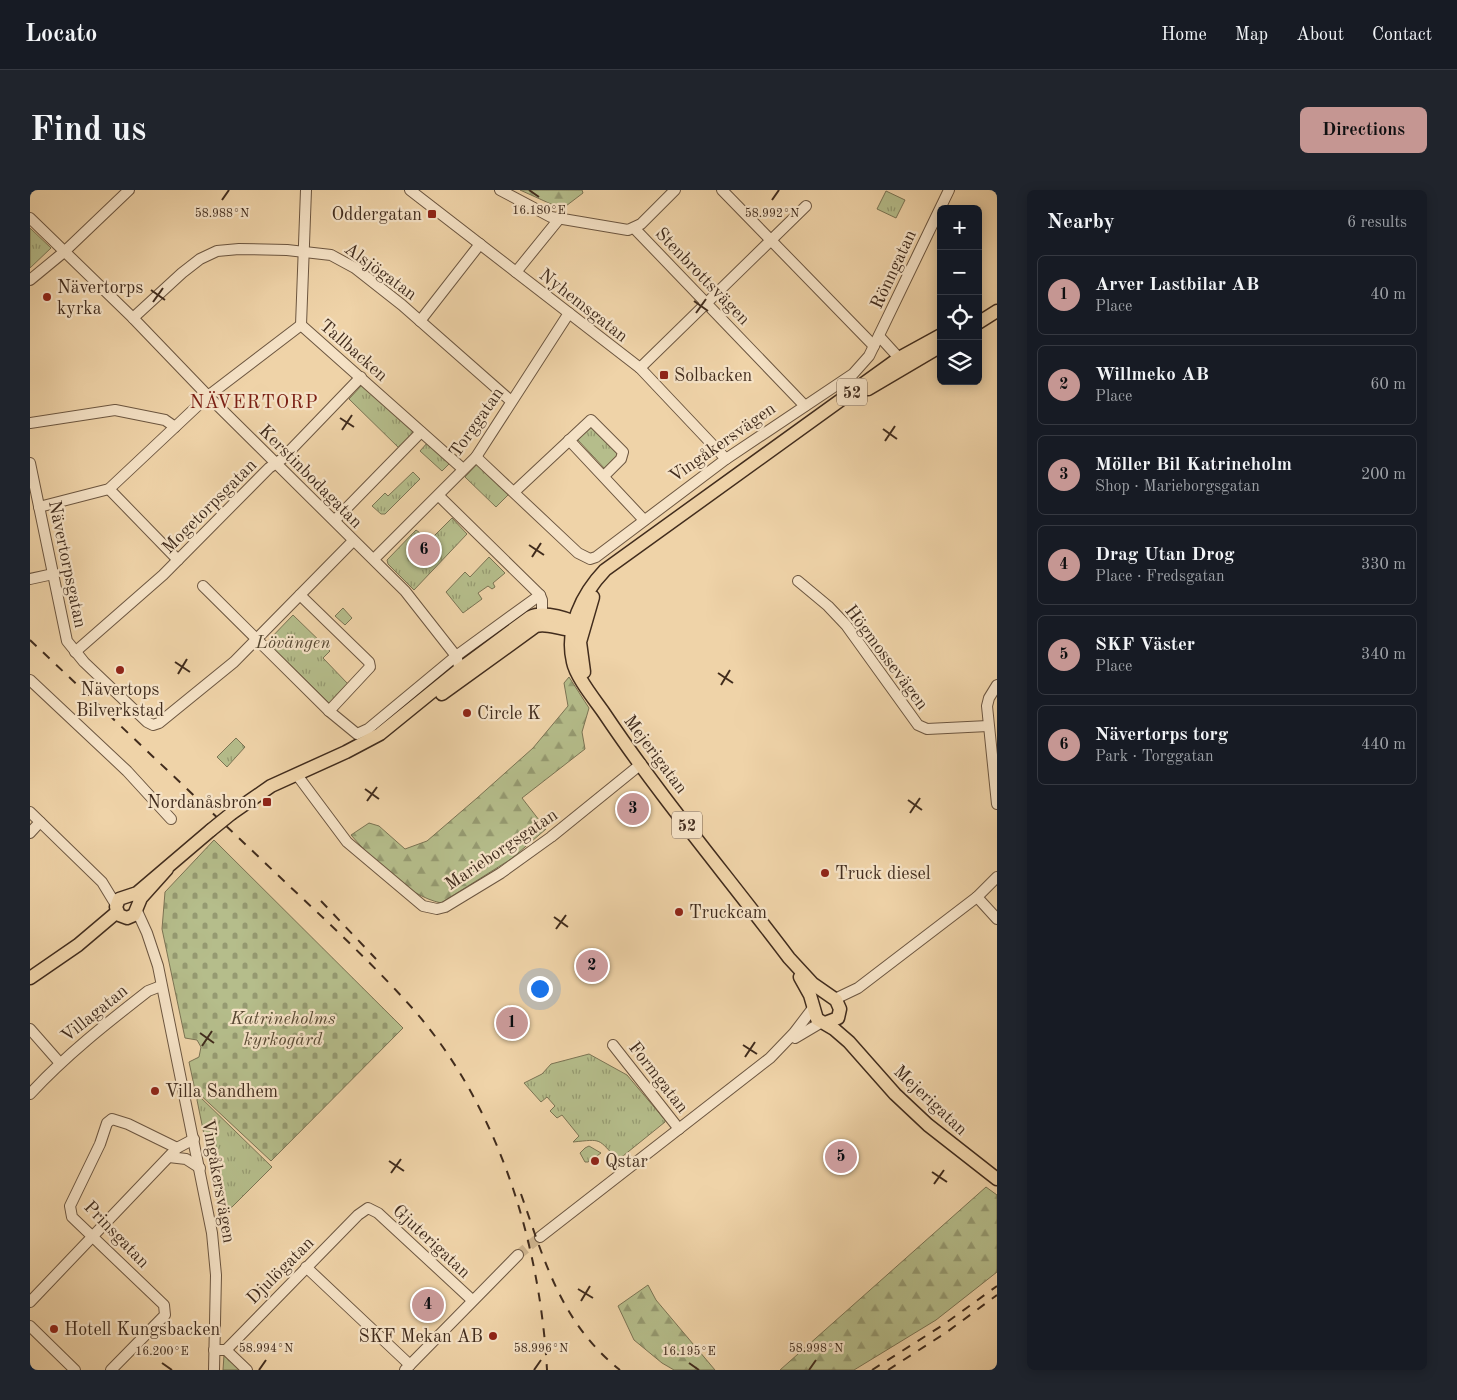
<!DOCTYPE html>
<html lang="en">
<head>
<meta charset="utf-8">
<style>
  body { margin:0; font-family:"Old Standard TT",serif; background:#20242c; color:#f1f3f6 }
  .controls { position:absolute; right:15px; top:15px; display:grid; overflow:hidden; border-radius:8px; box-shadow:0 2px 12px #0003 }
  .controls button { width:45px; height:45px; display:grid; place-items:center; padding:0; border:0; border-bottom:1px solid #363941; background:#171b24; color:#f1f3f6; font:25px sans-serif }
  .you { position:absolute; left:509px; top:798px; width:18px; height:18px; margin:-12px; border:4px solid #fff; border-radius:50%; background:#1a73e8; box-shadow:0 0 0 8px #1a73e833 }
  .badge { display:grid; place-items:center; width:32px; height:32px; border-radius:50%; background:#c59692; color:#111; font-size:16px; font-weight:700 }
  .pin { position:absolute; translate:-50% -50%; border:2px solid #fff; box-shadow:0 1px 5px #0006 }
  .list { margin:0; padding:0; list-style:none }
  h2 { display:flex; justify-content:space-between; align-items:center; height:65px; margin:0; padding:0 20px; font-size:21px }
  h2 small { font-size:16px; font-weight:400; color:#9ea1a6 }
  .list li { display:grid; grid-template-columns:32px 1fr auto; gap:15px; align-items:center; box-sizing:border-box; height:80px; margin:0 10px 10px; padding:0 10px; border:1px solid #363941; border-radius:8px }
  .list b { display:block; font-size:19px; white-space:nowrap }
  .list p { margin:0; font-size:16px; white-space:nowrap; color:#9ea1a6 }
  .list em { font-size:16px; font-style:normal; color:#9ea1a6 }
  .icon { flex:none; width:28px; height:28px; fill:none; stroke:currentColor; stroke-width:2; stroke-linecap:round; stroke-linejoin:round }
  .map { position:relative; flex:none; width:967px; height:1180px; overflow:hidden; border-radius:8px }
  header { display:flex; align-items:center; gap:30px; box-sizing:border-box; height:70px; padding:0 25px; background:#171b24; border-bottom:1px solid #363941 }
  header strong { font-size:24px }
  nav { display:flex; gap:28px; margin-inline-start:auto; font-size:18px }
  .intro { display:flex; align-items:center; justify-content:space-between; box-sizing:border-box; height:120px; padding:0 30px }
  h1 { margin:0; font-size:35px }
  .button { padding:12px 22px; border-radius:8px; background:#c59692; color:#111; font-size:18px; font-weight:700 }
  main { display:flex; gap:30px; padding:0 30px }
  aside { flex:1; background:#171b24; border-radius:8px; box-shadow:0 2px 12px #0003 }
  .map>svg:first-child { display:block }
  .grass { fill:url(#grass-tufts); stroke:#7b7454 }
  .forest { fill:url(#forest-firs); stroke:#7b7454 }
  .cemetery { fill:url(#cemetery-stones); stroke:#7b7454 }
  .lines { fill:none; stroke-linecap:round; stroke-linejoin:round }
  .minor-tunnel { stroke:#ccb28c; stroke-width:10; stroke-dasharray:10 5; stroke-linecap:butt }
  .minor-casing { stroke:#6c5640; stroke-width:12 }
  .major-casing { stroke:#412c1d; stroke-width:15 }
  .minor { stroke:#f5e2c6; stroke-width:10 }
  .major { stroke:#efd3a8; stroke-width:12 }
  .rail { stroke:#412c1d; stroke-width:2; stroke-dasharray:9 9; stroke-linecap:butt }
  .major-bridge-casing { stroke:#412c1d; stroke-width:15; stroke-linecap:butt }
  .major-bridge { stroke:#efd3a8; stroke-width:12 }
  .ticks { fill:none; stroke:#412c1d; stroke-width:2 }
  .poi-dot { fill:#8f2418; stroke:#f5e2c6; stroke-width:2 }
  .labels { text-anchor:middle; stroke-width:4.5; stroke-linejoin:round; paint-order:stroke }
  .shield { fill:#f5e2c6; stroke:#776350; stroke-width:1 }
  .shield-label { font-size:16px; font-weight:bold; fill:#412c1d }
  .poi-label { font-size:18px; fill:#412c1d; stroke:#f5e2c6; text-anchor:start }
  .street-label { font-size:18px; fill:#412c1d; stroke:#f5e2c6 }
  .park-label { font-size:18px; font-style:italic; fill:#584933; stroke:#f5e2c6 }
  .neighbourhood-label { font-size:19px; letter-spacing:1px; fill:#7a1f14; stroke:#f5e2c6 }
  .ticks-label { font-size:12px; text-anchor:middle; fill:#412c1d; stroke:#f5e2c6; stroke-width:4.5; stroke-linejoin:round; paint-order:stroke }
</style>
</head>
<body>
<header>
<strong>Locato</strong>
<nav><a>Home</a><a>Map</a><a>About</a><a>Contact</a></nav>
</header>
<div class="intro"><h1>Find us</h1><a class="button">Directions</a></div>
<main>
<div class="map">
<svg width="967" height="1180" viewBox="0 0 967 1180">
  <defs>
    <pattern id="grass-tufts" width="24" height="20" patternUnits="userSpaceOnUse" patternTransform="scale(1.25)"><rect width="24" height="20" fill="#b5bd8b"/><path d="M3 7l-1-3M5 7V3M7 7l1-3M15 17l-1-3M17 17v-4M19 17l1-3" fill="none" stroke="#959a71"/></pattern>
    <pattern id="forest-firs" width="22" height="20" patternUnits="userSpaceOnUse" patternTransform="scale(1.25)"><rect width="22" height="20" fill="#b5bd8b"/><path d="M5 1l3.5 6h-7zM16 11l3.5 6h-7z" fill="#959a71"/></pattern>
    <pattern id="cemetery-stones" width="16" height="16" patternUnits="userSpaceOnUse" patternTransform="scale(1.25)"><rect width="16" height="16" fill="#b5bd8b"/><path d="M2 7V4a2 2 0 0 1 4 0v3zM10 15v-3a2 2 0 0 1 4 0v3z" fill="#959a71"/></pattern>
  </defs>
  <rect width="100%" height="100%" fill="#efd3a8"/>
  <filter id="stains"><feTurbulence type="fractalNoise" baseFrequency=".004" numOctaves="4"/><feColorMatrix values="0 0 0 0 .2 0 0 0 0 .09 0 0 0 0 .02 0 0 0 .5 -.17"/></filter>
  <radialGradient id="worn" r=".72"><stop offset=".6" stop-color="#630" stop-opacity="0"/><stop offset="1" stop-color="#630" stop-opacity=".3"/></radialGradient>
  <g class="grass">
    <path d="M856 1 875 10 866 28 847 19Z"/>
    <path d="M0 38 21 58 0 78Z"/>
    <path d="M332 195 385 239V244L370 259 319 209Z"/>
    <path d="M563 233 593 264 576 280 547 249Z"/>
    <path d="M398 252 420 273 412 281 390 261Z"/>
    <path d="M450 271 481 302 466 317 435 287Z"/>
    <path d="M383 282 390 289 355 324H351L342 316 355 303 358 306Z"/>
    <path d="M422 328 437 344 384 400 358 374 357 370 386 340 400 350Z"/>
    <path d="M459 367 475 383 463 393 465 397 462 399 458 396 448 403 452 409 433 423 416 402 435 382 440 387Z"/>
    <path d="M313 418 322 428 315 435 305 426Z"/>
    <path d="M263 425 300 461 293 468 318 494 299 513 237 452Z"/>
    <path d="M206 548 215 557 197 577 187 567Z"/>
    <path d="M559 864 597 885 635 930V932L588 970C567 948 573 949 543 952L549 946 532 925 527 928 520 921 525 916 517 907 511 912 494 893 512 884 521 874Z"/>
    <path d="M167 904 242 977 191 1028 167 910Z"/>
    <path d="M559 956 571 963 558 972H555L550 963 555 958Z"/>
    <path d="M194 1165 211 1180H193Z"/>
  </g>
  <g class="forest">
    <path d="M490 0H552L553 3 532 19Z"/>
    <path d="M539 487 559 518 552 542 555 559 492 608 516 639 481 669 411 713C376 705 344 671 321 645L339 633 349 636 375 659 397 651 447 608 503 558 538 516 534 493Z"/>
    <path d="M956 997 967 1005V1082L906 1130 824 1180H750Z"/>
    <path d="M618 1095 626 1110 685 1180H644L632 1173 604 1150 588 1116Z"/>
  </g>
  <path class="cemetery" d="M184 650 373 838 241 971 165 900 159 872 169 867 171 857 167 850 155 848 132 739 135 702Z"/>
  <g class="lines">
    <path class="minor-tunnel" d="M488 1065 510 1047"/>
    <g class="minor-casing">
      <g id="minor">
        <path d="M276 0 271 135 433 279"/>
        <path d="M380 0 610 178 696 269"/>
        <path d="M470 0 521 27 598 40 611 34 645 0"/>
        <path d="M692 0 844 156"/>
        <path d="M0 28 103 128 178 206 375 401 426 466 430 479"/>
        <path d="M604 38 775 216"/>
        <path d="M486 82 529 29"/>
        <path d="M0 90 34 62 99 0"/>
        <path d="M103 128 152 83 170 69 187 61 209 59 257 60 301 65 325 78 372 115 481 211"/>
        <path d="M390 131 450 54"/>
        <path d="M849 146 869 168"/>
        <path d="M610 178 776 16"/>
        <path d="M0 233 85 220 135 230 145 237"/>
        <path d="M539 250 614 330"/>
        <path d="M446 267 548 363 560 369 566 367 696 269 823 184 839 166 919 0"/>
        <path d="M0 273 37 451 54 472 117 532 123 535 129 533 204 472 323 351"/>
        <path d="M79 299 148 370"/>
        <path d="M484 302 561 230 593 262 591 269 574 286"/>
        <path d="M409 306 510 405 512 410V425"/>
        <path d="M9 317 79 299 178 206 271 135"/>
        <path d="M305 330 391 242"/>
        <path d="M344 369 446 267 539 123"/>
        <path d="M0 389 23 384"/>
        <path d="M768 391 798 416 816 435 888 535 897 539 958 536"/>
        <path d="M173 396 299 521 327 544 338 539 426 466 510 405"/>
        <path d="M270 405 339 472 340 477 299 521"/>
        <path d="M45 462 133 385 239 278 252 269 331 187"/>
        <path d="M0 490 97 581 141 629"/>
        <path d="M967 495 959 508 957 516 967 614"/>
        <path d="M267 585 317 652 393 716 407 719 415 717 471 683 521 647 611 574"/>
        <path d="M0 622 72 692 86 715"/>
        <path d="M0 643 10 632"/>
        <path d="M947 707 967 729"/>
        <path d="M107 721 117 743 128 776 182 1043 186 1085 184 1180"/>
        <path d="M805 809 828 798 947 707 967 687"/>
        <path d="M0 839 29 872"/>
        <path d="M765 848 792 832"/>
        <path d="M583 855 649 939"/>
        <path d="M0 904C36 865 77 833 118 801L131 796"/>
        <path d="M139 967 156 969 170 978"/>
        <path d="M510 1047 740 868 764 843 783 818"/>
        <path d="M276 1077 380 1175"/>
        <path d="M0 1112 147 958 164 949"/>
        <path d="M0 1136 45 1180"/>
        <path d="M184 1160H196L328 1025 338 1018 348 1023 442 1110"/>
        <path d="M196 1160 217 1180"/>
        <path d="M81 1180 135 1125 134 1115 42 1027 40 1016 70 954 77 933 82 929 98 934 147 958"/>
        <path d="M375 1180 488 1065"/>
      </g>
    </g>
    <g class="major-casing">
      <g id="major">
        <path d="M948 133 967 121"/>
        <path d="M838 199 911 156"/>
        <path d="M554 482 550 452 563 407"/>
        <path d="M412 504 506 436C520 432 534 443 549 438"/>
        <path d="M202 623 241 596 316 562 350 544 430 479 500 427C514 420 541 429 553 437"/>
        <path d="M137 679 111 708 104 725 97 728 89 725 86 717 89 709 107 703 181 640"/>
        <path d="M770 787 780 805 787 829 804 839 819 852 865 904 898 935 967 989"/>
        <path d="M0 788 48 755 87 722"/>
        <path d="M795 833 808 828 810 819 806 810 783 794 759 768C698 687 631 608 574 523 565 510 546 487 543 472 535 439 552 404 575 380L869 168 911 145"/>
      </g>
    </g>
    <use href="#minor" class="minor"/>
    <use href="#major" class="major"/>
    <g class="rail">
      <path d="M0 450C77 523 155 597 232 670 283 719 337 767 384 820 469 918 510 1053 517 1180"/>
      <path d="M291 711 346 769"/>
      <path d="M491 1004C515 1072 531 1133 590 1180"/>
      <path d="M842 1180 913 1135 967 1096"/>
      <path d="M858 1180 917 1142 967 1105"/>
    </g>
    <g class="major-bridge-casing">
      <path id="major-bridge" d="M181 640 202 623"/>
    </g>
    <use href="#major-bridge" class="major-bridge"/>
  </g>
  <path class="ticks" d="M499 0 509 7M192 10 199 0M742 10 749 0M121 100 135 110M664 111 678 121M123 112 133 98M666 123 676 109M310 228 324 237M853 239 867 249M312 240 322 225M855 251 865 236M499 355 514 365M502 367 511 353M145 472 160 482M688 483 703 493M148 484 157 469M691 495 700 480M335 599 349 609M878 610 892 620M337 611 347 597M880 623 890 608M524 727 538 737M526 739 536 725M170 843 184 853M713 855 727 864M172 856 182 841M715 867 725 852M359 971 374 981M902 982 917 992M361 983 371 969M904 994 914 980M548 1099 563 1108M551 1111 560 1096M132 1173 142 1180M659 1173 669 1180M229 1180 236 1170M504 1180 511 1170M779 1180 786 1170"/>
  <g class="poi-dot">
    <rect x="397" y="19" width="10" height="10" rx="2.5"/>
    <circle cx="17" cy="107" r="5"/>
    <rect x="629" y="180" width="10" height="10" rx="2.5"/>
    <circle cx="90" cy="480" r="5"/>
    <circle cx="437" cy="523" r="5"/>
    <rect x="232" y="607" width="10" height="10" rx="2.5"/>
    <circle cx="795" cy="683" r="5"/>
    <circle cx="649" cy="722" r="5"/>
    <circle cx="125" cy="901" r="5"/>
    <circle cx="565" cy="971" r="5"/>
    <circle cx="24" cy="1139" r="5"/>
    <circle cx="463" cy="1146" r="5"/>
  </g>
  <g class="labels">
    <g class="shield">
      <rect x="807" y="188.5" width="30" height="27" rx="4"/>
      <rect x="642" y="621.5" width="30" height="27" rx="4"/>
    </g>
    <g class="shield-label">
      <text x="822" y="208">52</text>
      <text x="657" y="641">52</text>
    </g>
    <g class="poi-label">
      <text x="392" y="30" text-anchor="end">Oddergatan</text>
      <text x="27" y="103">Nävertorps<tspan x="27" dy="21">kyrka</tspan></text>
      <text x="644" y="191">Solbacken</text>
      <text x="90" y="505" text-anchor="middle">Nävertops<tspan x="90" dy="21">Bilverkstad</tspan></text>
      <text x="447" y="529">Circle K</text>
      <text x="227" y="618" text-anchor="end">Nordanåsbron</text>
      <text x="805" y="689">Truck diesel</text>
      <text x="659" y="728">Truckcam</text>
      <text x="135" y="907">Villa Sandhem</text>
      <text x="575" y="977">Qstar</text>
      <text x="34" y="1145">Hotell Kungsbacken</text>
      <text x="453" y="1152" text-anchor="end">SKF Mekan AB</text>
    </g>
    <g class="street-label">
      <text transform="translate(863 79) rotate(-65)" y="6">Rönngatan</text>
      <text transform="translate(351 81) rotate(36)" y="6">Alsjögatan</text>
      <text transform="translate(673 86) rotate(46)" y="6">Stenbrottsvägen</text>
      <text transform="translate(554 115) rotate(38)" y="6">Nyhemsgatan</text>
      <text transform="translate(324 160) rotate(41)" y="6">Tallbacken</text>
      <text transform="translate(446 232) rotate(-55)" y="6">Torggatan</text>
      <text transform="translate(692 252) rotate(-35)" y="6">Vingåkersvägen</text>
      <text transform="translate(281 286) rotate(45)" y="6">Kerstinbodagatan</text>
      <text transform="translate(179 316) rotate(-45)" y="6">Mogetorpsgatan</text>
      <text transform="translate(38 374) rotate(78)" y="6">Nävertorpsgatan</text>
      <text transform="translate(857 467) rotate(53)" y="6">Högmossevägen</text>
      <text transform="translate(626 564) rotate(53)" y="6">Mejerigatan</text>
      <text transform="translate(471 659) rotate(-34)" y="6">Marieborgsgatan</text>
      <text transform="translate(64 823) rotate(-39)" y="6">Villagatan</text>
      <text transform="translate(629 887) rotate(52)" y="6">Formgatan</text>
      <text transform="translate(901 910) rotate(43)" y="6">Mejerigatan</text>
      <text transform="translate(189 991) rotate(80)" y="6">Vingåkersvägen</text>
      <text transform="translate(87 1044) rotate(46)" y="6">Prinsgatan</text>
      <text transform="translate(402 1051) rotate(43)" y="6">Gjuterigatan</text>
      <text transform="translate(250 1080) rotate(-45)" y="6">Djulögatan</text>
    </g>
    <g class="park-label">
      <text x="263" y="458">Lövängen</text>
      <text x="253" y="834">Katrineholms<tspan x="253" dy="21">kyrkogård</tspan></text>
    </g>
    <g class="neighbourhood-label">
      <text x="224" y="218">NÄVERTORP</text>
    </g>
  </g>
  <g class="ticks-label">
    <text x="509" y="24">16.180°E</text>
    <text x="192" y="27">58.988°N</text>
    <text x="742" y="27">58.992°N</text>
    <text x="236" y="1162">58.994°N</text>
    <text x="511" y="1162">58.996°N</text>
    <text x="786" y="1162">58.998°N</text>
    <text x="132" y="1165">16.200°E</text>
    <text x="659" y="1165">16.195°E</text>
  </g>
  <rect width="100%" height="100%" filter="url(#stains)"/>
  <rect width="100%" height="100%" fill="url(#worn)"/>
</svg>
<div class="controls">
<button>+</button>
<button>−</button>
<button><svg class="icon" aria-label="locate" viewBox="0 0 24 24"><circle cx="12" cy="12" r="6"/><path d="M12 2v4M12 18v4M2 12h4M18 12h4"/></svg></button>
<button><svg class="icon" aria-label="layers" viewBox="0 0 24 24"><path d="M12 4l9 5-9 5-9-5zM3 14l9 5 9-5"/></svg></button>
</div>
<div class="you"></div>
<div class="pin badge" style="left:482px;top:833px">1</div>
<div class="pin badge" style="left:562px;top:776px">2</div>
<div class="pin badge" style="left:603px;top:619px">3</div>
<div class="pin badge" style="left:398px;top:1115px">4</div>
<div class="pin badge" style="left:811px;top:967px">5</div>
<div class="pin badge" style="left:394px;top:360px">6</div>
</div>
<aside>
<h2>Nearby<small>6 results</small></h2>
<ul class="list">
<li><span class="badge">1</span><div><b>Arver Lastbilar AB</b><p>Place</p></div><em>40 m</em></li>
<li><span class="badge">2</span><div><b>Willmeko AB</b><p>Place</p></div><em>60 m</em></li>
<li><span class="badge">3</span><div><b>Möller Bil Katrineholm</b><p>Shop · Marieborgsgatan</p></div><em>200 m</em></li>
<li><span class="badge">4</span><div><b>Drag Utan Drog</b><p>Place · Fredsgatan</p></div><em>330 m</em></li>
<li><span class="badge">5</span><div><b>SKF Väster</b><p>Place</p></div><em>340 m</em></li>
<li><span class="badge">6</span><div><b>Nävertorps torg</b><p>Park · Torggatan</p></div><em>440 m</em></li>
</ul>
</aside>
</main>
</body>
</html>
